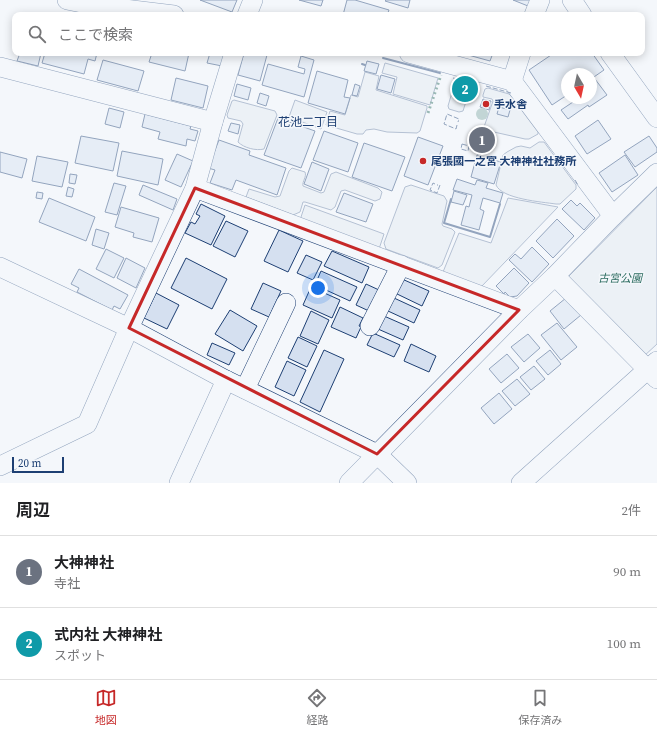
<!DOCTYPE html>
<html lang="ja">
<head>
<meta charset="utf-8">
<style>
  body { margin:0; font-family:"Source Serif 4","Noto Sans JP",serif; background:#f6f6f6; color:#202124 }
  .compass { position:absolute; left:561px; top:68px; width:36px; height:36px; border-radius:50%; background:#fff; box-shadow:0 2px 10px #0003; rotate:171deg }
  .scale { position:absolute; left:12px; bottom:10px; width:52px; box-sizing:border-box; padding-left:4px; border:2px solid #1d3f73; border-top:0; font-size:11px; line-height:14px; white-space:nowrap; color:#1d3f73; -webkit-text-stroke:3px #f4f7fb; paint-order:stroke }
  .you { position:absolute; left:318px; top:288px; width:14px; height:14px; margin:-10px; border:3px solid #fff; border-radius:50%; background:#1a73e8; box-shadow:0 0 0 6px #1a73e833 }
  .badge { display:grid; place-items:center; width:26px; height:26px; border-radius:50%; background:#c62828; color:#fff; font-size:13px; font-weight:700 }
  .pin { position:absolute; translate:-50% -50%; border:2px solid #fff; box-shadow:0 1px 4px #0006 }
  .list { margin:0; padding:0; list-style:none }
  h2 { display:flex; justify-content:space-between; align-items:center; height:52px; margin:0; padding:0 16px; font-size:17px }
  h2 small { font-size:13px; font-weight:400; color:#757577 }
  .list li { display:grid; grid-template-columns:26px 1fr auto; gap:12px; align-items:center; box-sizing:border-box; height:72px; padding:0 16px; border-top:1px solid #e0e0e0 }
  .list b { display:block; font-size:15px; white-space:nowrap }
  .list p { margin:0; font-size:13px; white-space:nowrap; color:#757577 }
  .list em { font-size:13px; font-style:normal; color:#757577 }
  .icon { flex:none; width:22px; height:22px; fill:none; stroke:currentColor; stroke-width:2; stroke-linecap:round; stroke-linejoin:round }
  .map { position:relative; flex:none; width:657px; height:483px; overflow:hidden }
  .search { position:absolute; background:#fff; box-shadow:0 2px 10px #0003; left:12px; right:12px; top:12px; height:44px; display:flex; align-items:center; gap:10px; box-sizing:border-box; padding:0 14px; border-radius:8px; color:#757577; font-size:15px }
  .sheet { height:196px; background:#fff }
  nav { display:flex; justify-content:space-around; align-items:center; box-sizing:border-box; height:56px; border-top:1px solid #e0e0e0; background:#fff; font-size:11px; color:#757577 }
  nav a { display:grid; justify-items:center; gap:2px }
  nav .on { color:#c62828 }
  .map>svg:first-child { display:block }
  .green { fill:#e3e9f0; stroke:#687fa3 }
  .parking { fill:#e3e8f0; stroke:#687fa3 }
  .building { fill:#d5e0f0; stroke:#1d3f73 }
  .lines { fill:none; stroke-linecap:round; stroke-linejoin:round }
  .minor-casing { stroke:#1d3f73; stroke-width:20 }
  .minor { stroke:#f4f7fb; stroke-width:19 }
  .hedge { stroke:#2c6c60; stroke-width:3; stroke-dasharray:2 3; stroke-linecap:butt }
  .fence { stroke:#1d3f73; stroke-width:1; stroke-dasharray:5 2; stroke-linecap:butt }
  .wall { stroke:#1d3f73; stroke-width:2 }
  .tree { fill:#86aba6 }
  .marked { fill:none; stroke:#c62828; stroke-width:3; stroke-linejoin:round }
  .poi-dot { fill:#c62828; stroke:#f4f7fb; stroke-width:1.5 }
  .labels { text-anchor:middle; stroke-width:3; stroke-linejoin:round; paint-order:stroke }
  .poi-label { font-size:11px; font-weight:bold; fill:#1d3f73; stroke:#f4f7fb; text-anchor:start }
  .park-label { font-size:11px; font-style:italic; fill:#2c6c60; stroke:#f4f7fb }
  .neighbourhood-label { font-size:12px; fill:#1d3f73; stroke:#f4f7fb }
</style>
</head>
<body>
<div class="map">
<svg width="657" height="483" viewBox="0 0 657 483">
  <rect width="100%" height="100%" fill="#f4f7fb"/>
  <g class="green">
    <path d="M365 72 379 76 376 90 427 106V108L420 131 417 133 387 132 374 129 366 130 363 134H357L326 125 330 111 345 115 351 95 358 97Z"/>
    <path d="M456 88 466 92 468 95 463 111 459 112 449 109 448 106 453 89Z"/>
    <path d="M488 88 509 94 511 96 538 132V134L529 139H525L485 130 484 127 493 101 492 99 483 97V95L485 89Z"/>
    <path d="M234 100 275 111 277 115 264 149C256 151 244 148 238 142L243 124 241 121 228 118 227 115 232 101Z"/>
    <path d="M295 100 327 112 321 129 289 117Z"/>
    <path d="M539 142H544L576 185V189L560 204H556C542 202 502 199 496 185L503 155 507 152 516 147 521 146 530 148Z"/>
    <path d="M292 168 305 172C307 177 302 181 303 186L321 193 324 192 331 174 336 172 378 188 382 192 380 199 375 201 345 190 341 191 335 207 331 210 305 202H303L300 212 293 215 246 197 249 189 275 197 280 196 289 171Z"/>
    <path d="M411 185 444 196 447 201 442 224 443 226 452 229 455 232 442 265 438 268 386 249 384 243 405 187Z"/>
    <path d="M657 187V344L643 357 568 277Z"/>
  </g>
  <g class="parking">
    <path d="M385 63 438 78 430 105 393 94 397 77 382 73Z"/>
    <path d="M508 198 558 207 481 287 443 272 459 233 491 243Z"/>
    <path d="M305 205 384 234 379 249 300 220Z"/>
  </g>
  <g class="building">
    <path d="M200 0H237L232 12Z"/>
    <path d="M299 0H323L321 6Z"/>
    <path d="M347 0H355L389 10 387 15H343Z"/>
    <path d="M386 0H410L408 8 385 1Z"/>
    <path d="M513 0H530L528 6Z"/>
    <path d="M20 53H41L38 66 17 61Z"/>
    <path d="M45 53H97L95 61 88 59 84 74 42 63Z"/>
    <path d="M152 53H189L185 71 149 62Z"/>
    <path d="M210 53H225L222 66 207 63Z"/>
    <path d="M244 53H259L267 55 260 81 238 75Z"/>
    <path d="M461 53H493L490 61Z"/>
    <path d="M554 53H592L604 70 591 79V74H567V95L552 105 529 70Z"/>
    <path d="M301 56 314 60 304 97 262 85 268 64 304 74 305 69 298 67Z"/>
    <path d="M103 60 144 71 138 91 97 80Z"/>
    <path d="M367 61 379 64 376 74 364 71Z"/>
    <path d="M317 71 348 80 344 97 350 98 345 114 308 103Z"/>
    <path d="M381 75 395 79 391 93 377 89Z"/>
    <path d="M176 78 208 86 203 108 171 100Z"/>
    <path d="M595 79 607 95 589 107 588 105 568 119 561 110 579 98H591V82Z"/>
    <path d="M237 84 251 88 248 100 234 96Z"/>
    <path d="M355 84 360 86 357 96 352 95Z"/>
    <path d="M260 93 269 96 266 106 257 103Z"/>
    <path d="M483 99 491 101 489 110 480 107Z"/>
    <path d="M499 107 510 110 508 117 497 114Z"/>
    <path d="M109 108 124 112 120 128 105 124Z"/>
    <path d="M145 114 191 126 190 129 198 131 195 141 187 139 186 146 158 139 160 132 142 127Z"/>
    <path d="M278 118 315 131 301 168 264 155Z"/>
    <path d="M598 120 611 139 587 154 575 136Z"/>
    <path d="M231 123 240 125 238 134 228 131Z"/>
    <path d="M324 131 358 143 348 172 313 160Z"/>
    <path d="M81 136 119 143 113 171 75 163Z"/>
    <path d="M649 136 657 148V152L635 167 624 152Z"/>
    <path d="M418 137 443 146 428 185 404 176Z"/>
    <path d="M219 140 250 151 249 155 286 168 277 195 236 180 232 190 210 183 215 170 208 168Z"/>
    <path d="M364 143 405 157 392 191 352 177Z"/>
    <path d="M122 151 163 159 158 185 117 176Z"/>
    <path d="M0 152 27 159 22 178 0 172Z"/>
    <path d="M177 154 193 161 181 187 165 180Z"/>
    <path d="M477 155 501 162 494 184 471 177Z"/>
    <path d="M625 155 638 175 612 192 599 173Z"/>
    <path d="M37 156 68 162 62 187 32 181Z"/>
    <path d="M312 162 329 169 321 191 304 184Z"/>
    <path d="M70 174 77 175 75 184 69 183Z"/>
    <path d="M457 179 475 185 477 180 488 183 486 188 503 193 500 203 483 198 480 209 484 211 479 230 461 225 466 206 469 207 472 195 453 190Z"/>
    <path d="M114 183 126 186 117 215 105 212Z"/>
    <path d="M143 185 177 199 173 210 139 195Z"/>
    <path d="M68 187 74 189 72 197 66 196Z"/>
    <path d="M454 191 467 195 463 205 451 202Z"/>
    <path d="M37 192 43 193 42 199 36 198Z"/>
    <path d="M344 193 373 204 366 222 336 212Z"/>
    <path d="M49 198 95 217 86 241 39 222Z"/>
    <path d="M571 200 577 206 580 203 595 218 584 230 562 209Z"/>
    <path d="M201 204 225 216 211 245 185 233 191 222 195 224 200 216 196 214Z"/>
    <path d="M121 207 159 218 152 242 133 237 134 233 115 227Z"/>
    <path d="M557 219 574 236 553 258 536 241Z"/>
    <path d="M226 221 248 231 235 257 213 246Z"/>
    <path d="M96 229 109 233 104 249 92 245Z"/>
    <path d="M279 230 303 241 288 272 264 261Z"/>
    <path d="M532 247 549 264 532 282 509 260 515 254 521 259Z"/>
    <path d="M106 249 124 258 114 278 96 269Z"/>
    <path d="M332 251 369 267 362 283 324 266Z"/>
    <path d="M306 255 322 262 313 280 297 273Z"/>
    <path d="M126 258 145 268 136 288 117 278Z"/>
    <path d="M186 258 227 279 212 309 171 288Z"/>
    <path d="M514 268 529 283 517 296 510 297 505 292 504 294 496 286Z"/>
    <path d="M79 269 128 295 120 309 114 306 112 310 77 292 79 288 71 284Z"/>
    <path d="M321 271 357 287 350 301 315 285Z"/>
    <path d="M402 279 429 291 422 306 395 293Z"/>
    <path d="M263 283 281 291 269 317 251 309Z"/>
    <path d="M366 284 379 290 369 311 356 305Z"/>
    <path d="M311 287 340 300 332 318 303 305Z"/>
    <path d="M156 293 179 305 167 329 144 318Z"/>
    <path d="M394 298 420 310 414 323 388 311Z"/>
    <path d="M566 298 581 315 564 329 550 311Z"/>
    <path d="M340 307 363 318 359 326 361 327 356 338 331 327Z"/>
    <path d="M230 310 257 326 243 351 215 334Z"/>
    <path d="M311 311 329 320 318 344 300 336Z"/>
    <path d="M384 316 409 327 403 340 378 329Z"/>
    <path d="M557 323 577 347 561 360 541 335Z"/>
    <path d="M373 333 400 345 394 357 367 345Z"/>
    <path d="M528 334 540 348 524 362 511 347Z"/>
    <path d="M298 337 317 346 307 367 288 358Z"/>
    <path d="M212 343 235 353 229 365 207 355Z"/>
    <path d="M411 344 436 356 429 372 404 361Z"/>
    <path d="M324 350 344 359 320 412 300 402Z"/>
    <path d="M550 350 561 364 548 375 536 361Z"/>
    <path d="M507 354 519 368 501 383 489 369Z"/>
    <path d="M287 361 306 370 294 396 275 387Z"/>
    <path d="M534 366 545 379 531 390 520 377Z"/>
    <path d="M517 379 530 394 515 406 502 391Z"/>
    <path d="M499 393 512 409 494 424 481 408Z"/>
  </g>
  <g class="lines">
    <g class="minor-casing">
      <g id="minor">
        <path d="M67 0 92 5 174 15"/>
        <path d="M572 0 582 15"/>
        <path d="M247 15 253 0"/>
        <path d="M534 15 540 0"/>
        <path d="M409 53 512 81 613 216"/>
        <path d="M610 53 657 118"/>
        <path d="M0 67 213 122"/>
        <path d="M512 81 521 53"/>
        <path d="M195 188 519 310"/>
        <path d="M0 267 129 328 226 380 377 454 407 483"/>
        <path d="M555 276 657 379"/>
        <path d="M370 326 401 265"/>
        <path d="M245 389 286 303"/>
        <path d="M0 466 87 424 129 328 195 188 213 122 234 53"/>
        <path d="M179 483 226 380"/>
        <path d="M349 483 519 310 555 276 613 216 657 173"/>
        <path d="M521 483 657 361"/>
      </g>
    </g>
    <use href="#minor" class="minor"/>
    <path class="hedge" d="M428 113 441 75"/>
    <g class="fence">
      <path d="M453 78 469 82"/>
      <path d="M486 86 511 93"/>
      <path d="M480 110 485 112 484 116 479 115Z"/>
      <path d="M457 125 456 129 444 124 447 114 459 119 458 122"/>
      <path d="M462 144 469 146 468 151 461 149Z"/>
      <path d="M575 180 578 185"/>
      <path d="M435 184 433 183 430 190 437 193 440 185H437"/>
    </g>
    <g class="wall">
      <path d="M383 58 440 73"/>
      <path d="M362 64 365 65"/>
      <path d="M451 199 444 223 490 237 500 204"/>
    </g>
  </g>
  <circle class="tree" cx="482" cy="114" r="6"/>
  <path d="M0 0H657V483H0ZM195 188 519 310 377 454 129 328Z" fill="#f4f7fb" fill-opacity=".55" fill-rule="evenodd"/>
  <path class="marked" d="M195 188 519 310 377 454 129 328Z"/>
  <g class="poi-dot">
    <circle cx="486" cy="104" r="4"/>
    <circle cx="423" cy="161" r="4"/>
  </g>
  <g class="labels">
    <g class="poi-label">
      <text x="494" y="108">手水舎</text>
      <text x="431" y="165">尾張國一之宮 大神神社社務所</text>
    </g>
    <g class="park-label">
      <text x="620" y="282">古宮公園</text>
    </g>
    <g class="neighbourhood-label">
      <text x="308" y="126">花池二丁目</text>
    </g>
  </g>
</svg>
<svg class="compass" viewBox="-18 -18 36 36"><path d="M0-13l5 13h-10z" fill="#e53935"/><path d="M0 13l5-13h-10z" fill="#757577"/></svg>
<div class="scale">20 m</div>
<div class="you"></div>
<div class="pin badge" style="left:482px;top:140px;background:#6b7280">1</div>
<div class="pin badge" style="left:465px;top:89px;background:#0f9aa8">2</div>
<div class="search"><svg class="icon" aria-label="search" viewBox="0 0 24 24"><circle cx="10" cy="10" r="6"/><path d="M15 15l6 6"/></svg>ここで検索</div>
</div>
<section class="sheet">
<h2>周辺<small>2件</small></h2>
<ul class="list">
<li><span class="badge" style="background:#6b7280">1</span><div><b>大神神社</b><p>寺社</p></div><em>90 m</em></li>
<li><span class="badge" style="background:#0f9aa8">2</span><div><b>式内社 大神神社</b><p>スポット</p></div><em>100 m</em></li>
</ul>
</section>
<nav>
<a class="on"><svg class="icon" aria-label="map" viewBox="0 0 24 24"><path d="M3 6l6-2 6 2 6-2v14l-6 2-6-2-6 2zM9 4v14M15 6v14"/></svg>地図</a>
<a><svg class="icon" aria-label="directions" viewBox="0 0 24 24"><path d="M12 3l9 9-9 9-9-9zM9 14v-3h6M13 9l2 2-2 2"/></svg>経路</a>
<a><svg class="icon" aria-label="saved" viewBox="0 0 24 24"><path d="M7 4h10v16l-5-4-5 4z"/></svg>保存済み</a>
</nav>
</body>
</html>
